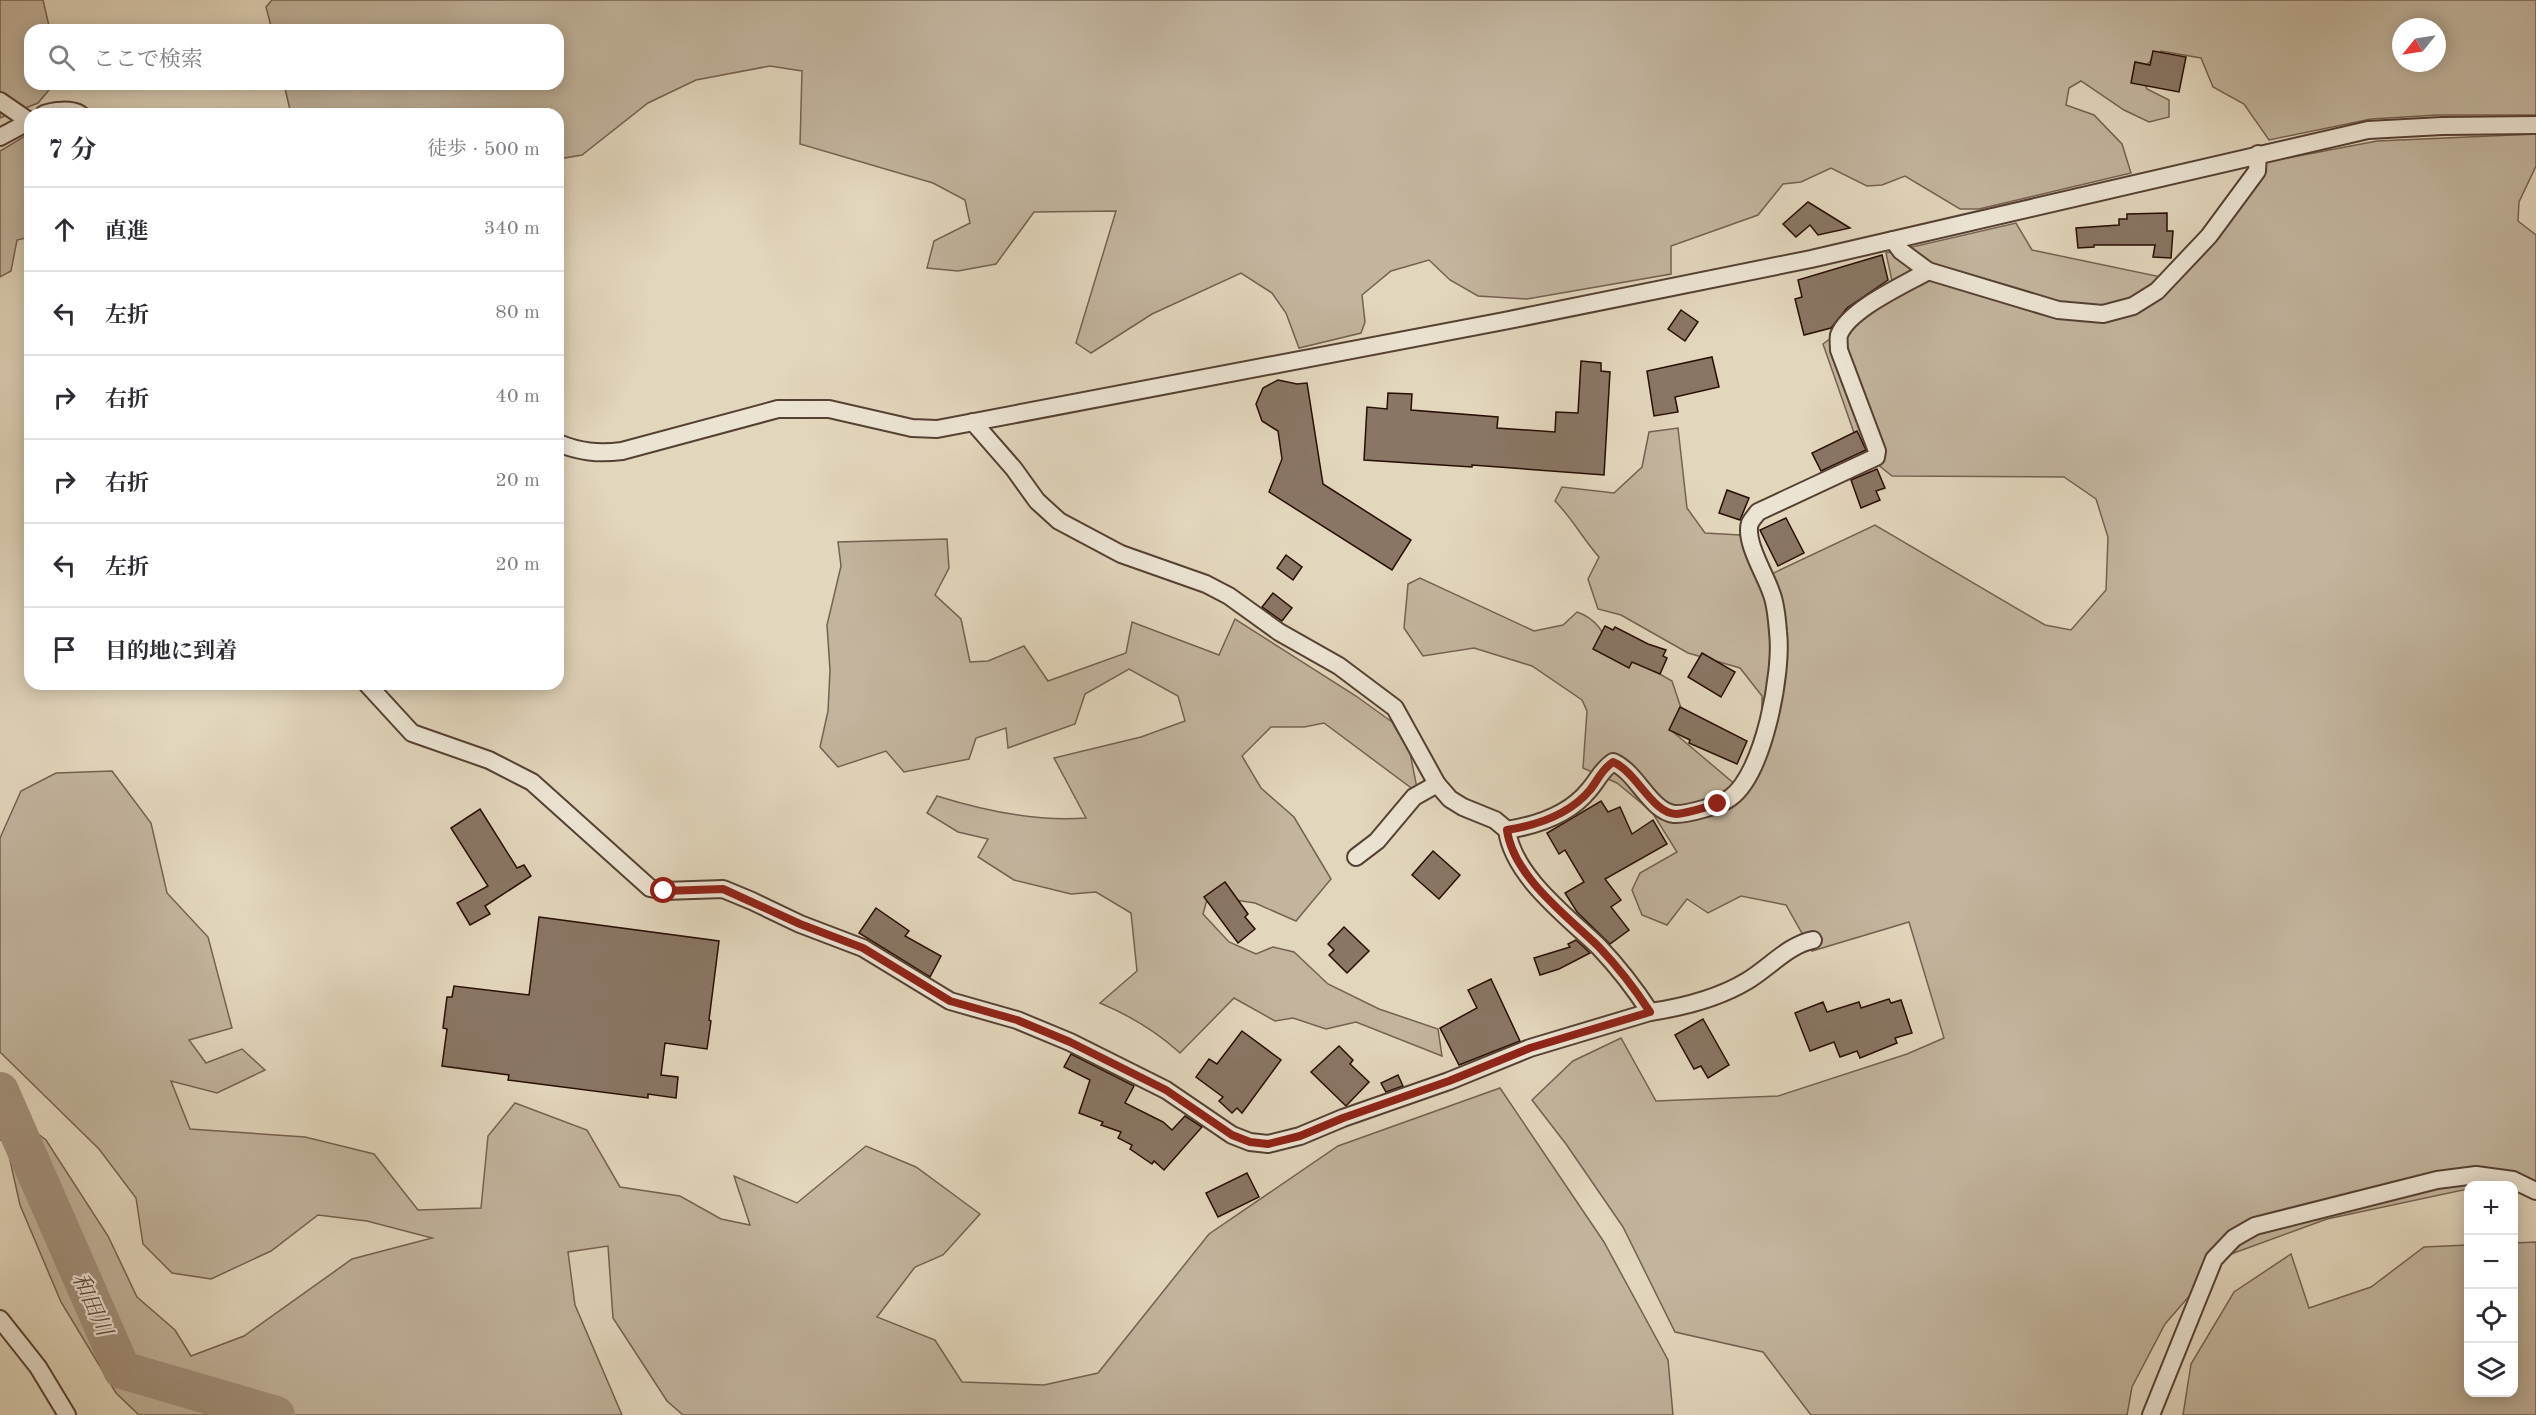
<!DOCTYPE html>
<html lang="ja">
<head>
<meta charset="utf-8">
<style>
  body { margin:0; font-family:"Old Standard TT","Noto Serif JP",serif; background:#f7f7f7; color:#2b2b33 }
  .controls { position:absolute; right:18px; bottom:18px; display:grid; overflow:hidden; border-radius:12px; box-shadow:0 3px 15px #0003 }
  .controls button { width:54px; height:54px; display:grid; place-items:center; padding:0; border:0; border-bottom:2px solid #e1e1e2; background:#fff; color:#2b2b33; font:30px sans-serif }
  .compass { position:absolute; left:2392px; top:18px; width:54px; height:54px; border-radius:50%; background:#fff; box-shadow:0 3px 15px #0003; rotate:240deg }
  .stop { position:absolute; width:18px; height:18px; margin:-14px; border:4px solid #8f2418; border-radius:50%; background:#fff }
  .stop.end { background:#8f2418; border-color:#fff; box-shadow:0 2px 6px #0008 }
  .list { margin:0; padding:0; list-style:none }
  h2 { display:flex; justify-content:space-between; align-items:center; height:78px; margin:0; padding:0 24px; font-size:26px }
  h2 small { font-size:20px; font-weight:400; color:#7c7c81 }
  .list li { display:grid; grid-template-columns:39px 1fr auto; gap:18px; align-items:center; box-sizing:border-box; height:84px; padding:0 24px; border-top:2px solid #e1e1e2 }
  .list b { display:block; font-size:22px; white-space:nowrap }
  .list em { font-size:20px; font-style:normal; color:#7c7c81 }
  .icon { flex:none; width:33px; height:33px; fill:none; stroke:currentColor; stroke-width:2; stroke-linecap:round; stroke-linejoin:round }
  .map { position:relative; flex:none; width:2536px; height:1415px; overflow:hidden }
  .search { position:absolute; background:#fff; box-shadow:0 3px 15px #0003; left:24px; top:24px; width:540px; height:66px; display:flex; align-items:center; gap:15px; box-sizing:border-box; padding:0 21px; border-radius:18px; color:#7c7c81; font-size:22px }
  .panel { position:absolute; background:#fff; box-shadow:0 3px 15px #0003; left:24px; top:108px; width:540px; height:582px; border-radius:18px }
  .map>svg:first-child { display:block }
  .green { fill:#c2b49d; stroke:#756151; stroke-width:1.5; fill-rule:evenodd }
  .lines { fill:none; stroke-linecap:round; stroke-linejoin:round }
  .river { stroke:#a3927e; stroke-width:38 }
  .building { fill:#897664; stroke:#280e05; stroke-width:1.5 }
  .street-casing { stroke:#564033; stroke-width:20 }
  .street { stroke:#ece4d3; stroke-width:16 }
  .route { stroke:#8f2418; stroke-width:8 }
  .labels { text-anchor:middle; stroke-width:4.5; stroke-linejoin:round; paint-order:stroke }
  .water-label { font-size:22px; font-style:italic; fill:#5f493b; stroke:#ece4d3 }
</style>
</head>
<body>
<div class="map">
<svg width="2536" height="1415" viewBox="0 0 2536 1415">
  <rect width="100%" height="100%" fill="#e2d6bc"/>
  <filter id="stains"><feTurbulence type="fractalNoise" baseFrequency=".00333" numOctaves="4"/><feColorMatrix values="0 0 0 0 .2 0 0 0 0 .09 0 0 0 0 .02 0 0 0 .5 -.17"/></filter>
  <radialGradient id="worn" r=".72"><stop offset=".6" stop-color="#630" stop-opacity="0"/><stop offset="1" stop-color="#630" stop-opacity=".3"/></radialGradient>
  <g class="green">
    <path d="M0 0H43L50 30H30V84H54L38 103 0 118Z"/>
    <path d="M272 0H2536V115H2438L2371 119 2269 140 2244 104 2213 87 2201 58 2161 51 2140 71 2147 89 2169 100V117L2149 122 2124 110 2081 81 2069 88 2066 105 2094 115 2122 144 2131 173 1979 209H1960L1905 176 1882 185 1867 186 1831 168 1801 182 1783 184 1758 215 1671 246V274L1527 299 1478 296 1450 280 1429 260 1391 271 1362 295 1365 322 1361 333 1299 348 1286 313 1272 293 1241 273 1152 314 1091 353 1076 343 1116 211 1034 212 996 264 958 271 927 268 934 241 970 223 965 200 933 183 800 144 802 71 770 66 696 80 648 103 582 155 558 159V114H288L290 110 284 84H558V30H272L266 7ZM2401 27H2437V63H2401Z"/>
    <path d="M30 133V237L17 240 11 271 0 277V151Z"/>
    <path d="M2536 134V166L2519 202 2518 221 2536 235V1183L2506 1182 2487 1185 2468 1186V1189L2327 1219 2223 1257 2165 1324 2132 1387 2127 1415H1811L1763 1352 1675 1332 1623 1227 1566 1144 1532 1100 1573 1061 1621 1038 1656 1101 1778 1096 1907 1054 1944 1038 1909 922 1812 951 1786 905 1741 896 1708 913 1687 899 1667 925 1642 915 1632 890 1640 873 1677 852 1652 812 1617 783 1583 768 1587 711 1582 700 1532 666 1474 648 1423 656 1404 628 1408 584 1420 578 1534 631 1563 625 1577 612C1598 619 1604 634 1613 654L1646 666 1672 681 1681 708 1672 731 1736 785 1762 740V696L1740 668 1688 653 1621 615 1598 609 1588 579 1599 557C1583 539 1572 518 1555 501L1562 487 1614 493 1642 467 1649 432 1678 428 1687 508 1705 533 1740 535 1761 579 1875 525 2045 625 2071 630 2106 590 2108 537 2096 499 2064 477 1892 476 1860 450 1823 344 1861 315 1895 295 1886 253 2016 223 2032 250 2175 280 2266 162 2377 141Z"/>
    <path d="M947 539 949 568 935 595 961 619 970 662 988 661 1024 646 1048 681 1126 653 1132 622 1219 655 1235 619 1356 696 1392 722 1410 753 1418 793 1324 723 1304 727H1271L1242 756 1261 788 1294 817 1331 879 1296 921 1255 903 1208 896 1203 914 1229 942 1256 954 1273 947 1294 952 1328 984 1379 1009 1438 1029 1442 1056 1356 1022 1326 1029 1293 1018 1275 1021 1234 998 1180 1053C1156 1031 1131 1016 1100 1003L1137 971 1131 913 1096 892 1071 894 1014 880 978 857 988 839 958 832 927 813 937 796C985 811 1036 822 1086 818L1054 758 1141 737 1185 721 1178 696 1129 669 1085 694 1075 724 1008 748 1006 728 976 738 969 759 904 772 886 751 838 767 820 747 828 711 830 670 827 625 841 566 838 542Z"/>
    <path d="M112 771 151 823 167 893 208 937 232 1028 189 1040 206 1063 242 1049 265 1070 217 1093 171 1081 190 1129 305 1137 374 1154 418 1210 481 1208 488 1136 515 1103 587 1130 620 1187 680 1196 721 1219 750 1225 734 1176 797 1203 866 1146 916 1167 980 1214 943 1255 915 1267 877 1317 935 1340 962 1382 1044 1385 1098 1373 1209 1234 1338 1146 1500 1088 1604 1242 1668 1360 1673 1415H683L667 1401 613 1318 608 1246 568 1252 575 1305 622 1415H139L116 1393 61 1302 20 1205 6 1142 0 1140V1105L46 1140 108 1236 137 1297 175 1330 191 1356 244 1336 352 1259 432 1238 367 1221 318 1215 271 1251 211 1279 172 1273 143 1244 136 1198 99 1149 0 1052V838L21 791 56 773Z"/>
    <path d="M2536 1242V1415H2183L2191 1364 2234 1292 2291 1254 2309 1308 2371 1287 2424 1247 2468 1245V1392H2514V1243Z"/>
  </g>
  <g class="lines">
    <path class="river" d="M0 1091 122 1370 276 1415"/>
  </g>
  <g class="building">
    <path d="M2153 51 2186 57 2179 92 2131 83 2135 62 2150 65Z"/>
    <path d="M1808 202 1850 228 1818 235 1810 225 1796 237 1783 224Z"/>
    <path d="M2167 213V231H2173L2171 258 2153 257 2155 245H2094V247L2078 248 2076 228 2119 225V219H2127V214Z"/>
    <path d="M1882 255 1888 280 1847 308 1831 328 1804 335 1795 299 1802 297 1798 280Z"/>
    <path d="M1681 310 1698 322 1685 341 1668 329Z"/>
    <path d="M1712 357 1719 387 1675 397 1678 412 1654 416 1647 371Z"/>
    <path d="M1581 361 1601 363V371L1610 372 1604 475 1472 465V467L1364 460 1367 407 1387 409 1388 393 1412 394 1411 410 1498 417 1497 428 1555 432 1556 412 1578 413Z"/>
    <path d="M1278 380 1297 384 1307 383 1323 484 1411 540 1392 570 1269 492 1282 459 1278 431 1262 421 1256 404 1263 388Z"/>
    <path d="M1857 431 1866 450 1821 471 1812 453Z"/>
    <path d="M1877 469 1885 488 1876 491 1880 500 1861 508 1851 480Z"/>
    <path d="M1727 490 1749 498 1740 520 1719 513Z"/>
    <path d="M1786 518 1804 553 1778 566 1760 530Z"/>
    <path d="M1286 555 1302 567 1293 580 1277 568Z"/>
    <path d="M1273 593 1292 608 1282 621 1262 607Z"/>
    <path d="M1605 626 1613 630 1615 627 1648 644 1666 650 1663 656 1667 658 1660 674 1632 662 1629 668 1593 649Z"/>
    <path d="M1702 653 1735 672 1721 697 1688 677Z"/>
    <path d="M1680 707 1747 741 1737 764 1689 743 1690 740 1669 730Z"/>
    <path d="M1601 801 1608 812 1620 807 1632 834 1653 820 1667 844 1605 879 1621 900 1611 907 1629 930 1610 944 1577 912 1565 893 1584 882 1565 850 1559 854 1547 833Z"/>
    <path d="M480 809 517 868 524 865 531 876 485 906 490 914 470 925 457 903 488 886 451 828Z"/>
    <path d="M1433 851 1460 875 1439 899 1412 875Z"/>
    <path d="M1225 882 1248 914 1245 917 1255 929 1238 943 1204 897Z"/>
    <path d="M876 908 909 931 905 936 941 956 930 977 859 933Z"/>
    <path d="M539 917 719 941 709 1020 711 1021 707 1049 665 1043 661 1075 678 1077 676 1098 648 1094V1098L508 1080 509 1075 442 1066 447 1029 443 1028 447 997H452L454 986 529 995Z"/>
    <path d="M1344 927 1369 951 1347 973 1329 955 1334 950 1328 944Z"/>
    <path d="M1576 940 1590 953 1559 969 1540 975 1534 958 1570 947 1568 944Z"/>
    <path d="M1491 979 1520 1041 1459 1065 1440 1028 1477 1008 1468 990Z"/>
    <path d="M1889 999 1891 1003 1901 1000 1912 1033 1895 1038 1897 1043 1860 1058 1857 1051 1840 1057 1834 1042 1810 1051 1795 1013 1823 1002 1827 1012 1859 1002 1861 1008Z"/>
    <path d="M1703 1019 1729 1065 1708 1078 1701 1066 1694 1069 1675 1035Z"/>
    <path d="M1242 1031 1281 1060 1242 1113 1237 1108 1232 1113 1219 1101 1223 1097 1196 1077 1209 1059 1217 1064Z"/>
    <path d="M1339 1046 1353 1060 1350 1064 1369 1082 1346 1106 1311 1072Z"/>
    <path d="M1071 1054 1134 1086 1125 1103 1163 1122 1172 1130 1185 1116 1202 1127 1164 1170 1154 1161 1152 1164 1130 1149 1132 1145 1118 1138 1121 1132 1101 1125 1103 1122 1079 1113 1090 1080 1064 1067Z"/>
    <path d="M1398 1075 1403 1086 1386 1092 1381 1083Z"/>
    <path d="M1247 1173 1259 1197 1218 1217 1206 1193Z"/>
  </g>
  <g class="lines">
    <g class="street-casing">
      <g id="street">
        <path d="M0 101 29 121"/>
        <path d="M44 114C54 110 71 109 80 114"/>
        <path d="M0 137 30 121"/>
        <path d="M1893 240 1901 251 1928 271"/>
        <path d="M973 422 1014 469 1037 501 1059 521 1121 554 1206 584 1229 596 1279 632 1339 666 1395 708 1437 784 1450 799 1463 807 1495 820 1507 830C1513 876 1567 916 1599 947 1618 967 1635 989 1650 1012 1684 1007 1717 999 1747 981 1769 968 1788 945 1813 940"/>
        <path d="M558 443C580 452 598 454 622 451L778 409H829L912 428 937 429 1504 321 1811 259 2368 130 2442 126 2536 125"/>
        <path d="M367 684 412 733 489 760 532 782 650 888 664 891 723 889 752 901 800 924 863 948 950 1001 1017 1020 1070 1042 1166 1090 1232 1135 1250 1142 1268 1144 1300 1136 1343 1118 1449 1081 1530 1048 1650 1012"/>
        <path d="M1507 830C1538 825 1569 815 1589 790 1598 780 1601 770 1613 762 1637 772 1650 811 1674 814 1686 815 1721 805 1730 798 1764 774 1783 671 1778 632 1777 619 1776 604 1771 592 1765 574 1744 541 1750 523 1752 519 1756 515 1758 512L1876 457 1877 451 1839 350C1839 345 1838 340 1839 335 1849 309 1904 285 1928 271L2058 310 2103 314 2133 306 2157 291 2209 236 2257 171 2258 154"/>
        <path d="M1356 857 1377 841 1414 797 1437 784"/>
        <path d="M0 1319 38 1367 67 1415"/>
        <path d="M2151 1415 2214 1259 2234 1238 2255 1226 2437 1180 2476 1175 2513 1180 2536 1191"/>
      </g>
    </g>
    <use href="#street" class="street"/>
  </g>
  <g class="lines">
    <path class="route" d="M664 891 723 889 800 924 863 948 950 1001 1017 1020 1070 1042 1166 1090 1232 1135 1250 1142 1268 1144 1300 1136 1343 1118 1449 1081 1530 1048 1650 1012C1635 989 1618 967 1599 947 1567 916 1513 876 1507 830 1538 825 1569 815 1590 790 1598 780 1601 770 1613 762 1636 771 1653 815 1677 814 1690 813 1705 807 1718 804"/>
  </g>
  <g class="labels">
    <g class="water-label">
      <text transform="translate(93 1304) rotate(66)" y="8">和田川</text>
    </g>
  </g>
  <rect width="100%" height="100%" filter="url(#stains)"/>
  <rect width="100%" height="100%" fill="url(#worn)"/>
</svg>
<div class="controls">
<button>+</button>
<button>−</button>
<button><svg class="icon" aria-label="locate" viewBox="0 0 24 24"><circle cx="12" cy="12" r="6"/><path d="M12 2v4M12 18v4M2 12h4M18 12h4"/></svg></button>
<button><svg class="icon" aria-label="layers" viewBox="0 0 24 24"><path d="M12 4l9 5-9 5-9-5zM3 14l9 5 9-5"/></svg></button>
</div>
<svg class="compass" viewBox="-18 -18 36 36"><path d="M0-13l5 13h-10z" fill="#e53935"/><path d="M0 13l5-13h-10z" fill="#7c7c81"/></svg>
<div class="stop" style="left:664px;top:891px"></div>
<div class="stop end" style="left:1718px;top:804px"></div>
<div class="search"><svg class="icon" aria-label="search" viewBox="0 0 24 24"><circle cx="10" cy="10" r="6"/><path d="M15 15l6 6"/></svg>ここで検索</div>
<section class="panel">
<h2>7 分<small>徒歩 · 500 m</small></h2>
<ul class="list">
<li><svg class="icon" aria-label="ahead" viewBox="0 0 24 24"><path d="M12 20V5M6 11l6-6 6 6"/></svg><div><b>直進</b></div><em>340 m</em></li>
<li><svg class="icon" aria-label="left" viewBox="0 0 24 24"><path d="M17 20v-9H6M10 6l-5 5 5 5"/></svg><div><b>左折</b></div><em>80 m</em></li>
<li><svg class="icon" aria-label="right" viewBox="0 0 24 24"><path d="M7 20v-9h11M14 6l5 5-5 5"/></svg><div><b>右折</b></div><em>40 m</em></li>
<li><svg class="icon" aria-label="right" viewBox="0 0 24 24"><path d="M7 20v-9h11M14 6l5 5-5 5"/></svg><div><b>右折</b></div><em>20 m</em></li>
<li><svg class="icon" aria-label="left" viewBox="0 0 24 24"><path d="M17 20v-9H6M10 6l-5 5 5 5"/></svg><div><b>左折</b></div><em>20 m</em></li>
<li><svg class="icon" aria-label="arrive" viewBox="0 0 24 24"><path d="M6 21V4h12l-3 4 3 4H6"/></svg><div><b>目的地に到着</b></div></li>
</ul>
</section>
</div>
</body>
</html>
